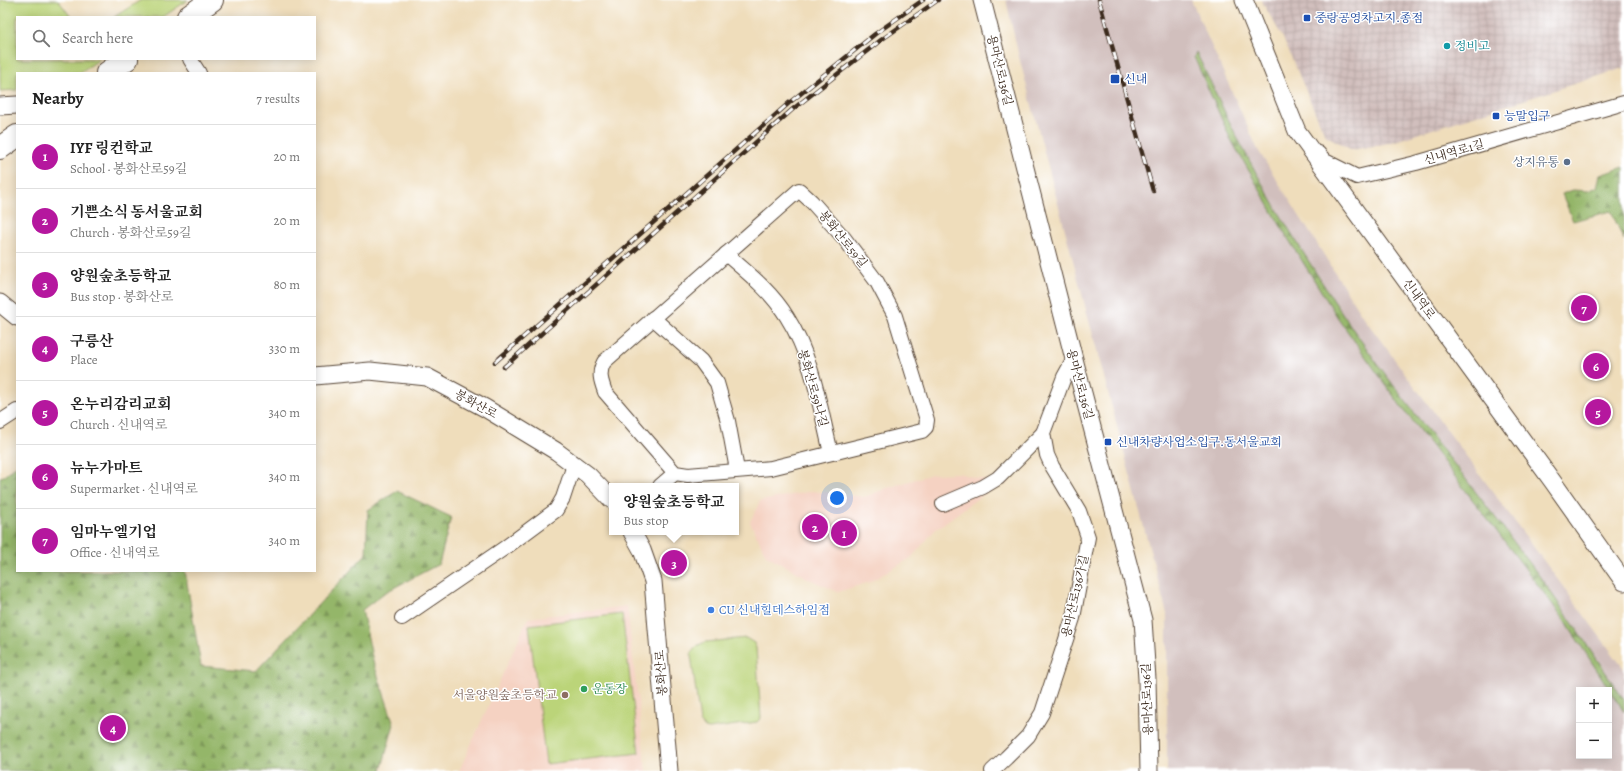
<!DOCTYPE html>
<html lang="en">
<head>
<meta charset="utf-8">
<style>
  body { margin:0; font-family:Alegreya,"Noto Serif KR",serif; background:#f6f6f6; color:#222 }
  .controls { position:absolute; right:12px; bottom:12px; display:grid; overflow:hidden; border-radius:0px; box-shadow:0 2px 10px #0003 }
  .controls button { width:36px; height:36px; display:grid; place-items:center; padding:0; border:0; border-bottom:1px solid #e0e0e0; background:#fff; color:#222; font:20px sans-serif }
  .you { position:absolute; left:837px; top:498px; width:14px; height:14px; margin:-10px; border:3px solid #fff; border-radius:50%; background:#1a73e8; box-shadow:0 0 0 6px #1a73e833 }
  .badge { display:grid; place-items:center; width:26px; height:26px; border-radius:50%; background:#b5179e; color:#fff; font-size:13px; font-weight:700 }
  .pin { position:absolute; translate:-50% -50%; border:2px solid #fff; box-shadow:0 1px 4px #0006 }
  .popup { position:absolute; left:609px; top:483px; width:130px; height:52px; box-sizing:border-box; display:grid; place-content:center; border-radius:0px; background:#fff; filter:drop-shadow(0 1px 3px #0005); font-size:13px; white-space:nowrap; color:#767676 }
  .popup b { font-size:15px; color:#222 }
  .popup::after { content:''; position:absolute; left:50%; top:100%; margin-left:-8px; border:8px solid transparent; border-top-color:#fff }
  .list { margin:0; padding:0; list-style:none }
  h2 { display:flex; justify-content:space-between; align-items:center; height:52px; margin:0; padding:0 16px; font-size:17px }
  h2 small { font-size:13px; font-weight:400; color:#767676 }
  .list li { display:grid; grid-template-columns:26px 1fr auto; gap:12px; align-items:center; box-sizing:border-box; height:64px; padding:0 16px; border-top:1px solid #e0e0e0 }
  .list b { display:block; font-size:15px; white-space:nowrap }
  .list p { margin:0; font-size:13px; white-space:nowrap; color:#767676 }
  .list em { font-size:13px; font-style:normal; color:#767676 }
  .icon { flex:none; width:22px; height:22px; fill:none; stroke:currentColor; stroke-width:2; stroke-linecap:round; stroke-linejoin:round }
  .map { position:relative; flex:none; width:1624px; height:771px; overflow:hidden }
  .search { position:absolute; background:#fff; box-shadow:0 2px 10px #0003; left:16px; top:16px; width:300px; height:44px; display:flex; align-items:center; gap:10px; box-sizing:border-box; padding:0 14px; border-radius:0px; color:#767676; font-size:15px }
  .panel { position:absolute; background:#fff; box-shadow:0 2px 10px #0003; left:16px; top:72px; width:300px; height:500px; border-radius:0px }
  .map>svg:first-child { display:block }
  .built { fill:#f5d2c2 }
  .industrial { fill:url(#industrial-grid) }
  .railway { fill:#d1bfbd; fill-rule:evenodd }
  .forest { fill:url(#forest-firs); stroke:#687044 }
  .park { fill:#bbd479; stroke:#7b7f4c }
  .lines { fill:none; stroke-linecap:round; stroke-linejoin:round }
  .minor-casing { stroke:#564536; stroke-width:16 }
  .tertiary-casing { stroke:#564536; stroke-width:19 }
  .primary-casing { stroke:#564536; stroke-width:24 }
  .minor { stroke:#fff; stroke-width:14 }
  .tertiary { stroke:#fff; stroke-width:17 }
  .primary { stroke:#fff; stroke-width:22 }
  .rail-casing { stroke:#3b2a1e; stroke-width:4.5 }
  .rail { stroke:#fff; stroke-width:3; stroke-dasharray:9; stroke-linecap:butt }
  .transit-dot { fill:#1a4fb4; stroke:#fff; stroke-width:1.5 }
  .culture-dot { fill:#0f9aa8; stroke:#fff; stroke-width:1.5 }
  .service-dot { fill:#5c6f8a; stroke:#fff; stroke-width:1.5 }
  .shop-dot { fill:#3f7fe0; stroke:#fff; stroke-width:1.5 }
  .leisure-dot { fill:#2e9e5b; stroke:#fff; stroke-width:1.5 }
  .education-dot { fill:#8d6e63; stroke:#fff; stroke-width:1.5 }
  .labels { text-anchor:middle; stroke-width:3; stroke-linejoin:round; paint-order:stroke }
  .transit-label { font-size:12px; fill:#164399; stroke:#fff; text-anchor:start }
  .culture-label { font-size:12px; fill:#0d838f; stroke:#fff; text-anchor:start }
  .street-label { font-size:12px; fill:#3b2a1e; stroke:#fff }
  .service-label { font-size:12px; fill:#4e5e75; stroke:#fff; text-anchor:end }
  .shop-label { font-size:12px; fill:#366cbe; stroke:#fff; text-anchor:start }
  .leisure-label { font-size:12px; fill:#27864d; stroke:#fff; text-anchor:start }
  .education-label { font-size:12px; fill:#785e54; stroke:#fff; text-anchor:end }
</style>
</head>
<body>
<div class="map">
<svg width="1624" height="771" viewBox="0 0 1624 771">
  <defs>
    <pattern id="industrial-grid" width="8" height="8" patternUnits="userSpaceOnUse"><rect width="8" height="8" fill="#d1bfbd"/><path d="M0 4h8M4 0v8" fill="none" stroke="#b4a4a2"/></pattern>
    <pattern id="forest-firs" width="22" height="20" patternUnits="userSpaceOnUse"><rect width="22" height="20" fill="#94b669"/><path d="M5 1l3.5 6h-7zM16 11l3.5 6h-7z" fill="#7a9456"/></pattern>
  </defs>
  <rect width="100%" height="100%" fill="#fff"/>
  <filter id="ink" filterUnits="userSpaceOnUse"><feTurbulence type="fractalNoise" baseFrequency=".025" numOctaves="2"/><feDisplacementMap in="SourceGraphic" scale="8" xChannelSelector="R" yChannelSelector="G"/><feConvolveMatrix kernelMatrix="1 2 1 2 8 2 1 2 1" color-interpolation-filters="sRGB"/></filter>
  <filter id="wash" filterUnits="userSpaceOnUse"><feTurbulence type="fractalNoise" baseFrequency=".012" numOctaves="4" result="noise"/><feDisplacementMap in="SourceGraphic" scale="16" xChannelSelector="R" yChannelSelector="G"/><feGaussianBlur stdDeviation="0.9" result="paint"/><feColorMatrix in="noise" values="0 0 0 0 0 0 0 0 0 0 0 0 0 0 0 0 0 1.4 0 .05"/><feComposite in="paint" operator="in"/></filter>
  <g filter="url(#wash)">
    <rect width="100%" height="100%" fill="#efddbb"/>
    <g class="built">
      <path d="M958 473 992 482 993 487 935 530 911 558 870 582 838 592 809 579 766 555 750 522 760 501 812 491 865 497 887 488 932 474Z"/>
      <path d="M627 606 646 771H459L528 618Z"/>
    </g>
    <path class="industrial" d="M1261 0H1624V68L1389 143 1352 150 1325 135 1283 38Z"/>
    <path class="railway" d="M1006 0H1191L1258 150 1361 314 1624 669V771H1167V614L1019 57ZM1579 690H1609V756H1579Z"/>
    <g class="forest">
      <path d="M1196 52C1213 86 1228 121 1246 154 1272 203 1302 251 1332 298 1388 384 1455 463 1517 546 1555 596 1589 647 1624 700V712L1563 618 1400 405 1338 318 1287 237 1230 138 1194 57Z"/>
      <path d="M1624 167V240L1611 211 1573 221 1562 194 1573 190 1588 191 1597 187 1600 175Z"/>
      <path d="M17 465V571H185L201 666 256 671 366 554 368 510 397 491 451 517 439 564 384 593 362 610 373 661 394 724 381 771H0V477L4 476Z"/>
    </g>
    <g class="park">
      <path d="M0 0H58L71 17H17V59H100L79 73H17V90L0 91Z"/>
      <path d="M141 0H188L163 17H114Z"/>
      <path d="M622 614 639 753 546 764 529 625Z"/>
      <path d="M746 638 754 643 756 648 761 718 757 722 709 729 705 728 700 722 691 655C694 647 699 644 706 642Z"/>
    </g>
  </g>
  <g filter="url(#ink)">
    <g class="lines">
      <g class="minor-casing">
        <g id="minor">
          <path d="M190 59 199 73"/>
          <path d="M1318 153 1325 161 1357 177 1416 163 1624 103"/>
          <path d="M799 190 812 202 844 238 877 282 895 316 927 420 926 427 922 431 771 468 688 475 675 473 605 392C601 381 598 373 604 362Z"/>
          <path d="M726 254C748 273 772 292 787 317 813 358 820 408 831 453"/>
          <path d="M653 318 701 361 717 383 728 421 737 470"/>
          <path d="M0 422 17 411"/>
          <path d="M660 486 675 473"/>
          <path d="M943 504 983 487 998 478 1043 433"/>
          <path d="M402 618 506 547 556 510 563 498 574 465"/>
          <path d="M992 771 1006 758 1028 736 1042 713 1073 618 1088 537 1079 511 1052 466 1047 455 1043 433 1064 377 1074 359"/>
        </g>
      </g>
      <g class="tertiary-casing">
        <g id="tertiary">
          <path d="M982 0 1074 359 1143 620 1147 679 1149 771"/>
          <path d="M1244 0 1297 131 1553 482 1624 582"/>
          <path d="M0 106 17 105"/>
          <path d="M0 303 17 317"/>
          <path d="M315 376 370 371 427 377 485 408 556 451 588 475 612 500"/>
          <path d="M632 532 642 550 653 581 669 771"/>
        </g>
      </g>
      <g class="primary-casing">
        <g id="primary">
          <path d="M188 17 212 0"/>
          <path d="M107 73 127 59"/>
          <path d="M0 148 17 136"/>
        </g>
      </g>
      <use href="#minor" class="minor"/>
      <use href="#tertiary" class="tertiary"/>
      <use href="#primary" class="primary"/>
      <g class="rail-casing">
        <g id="rail">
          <path d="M1099 0 1153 191"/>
          <path d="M495 362 789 103 875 34 923 0"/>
          <path d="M504 367 793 109 881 40 938 0"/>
        </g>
      </g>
      <use href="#rail" class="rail"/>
    </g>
  </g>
  <g class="transit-dot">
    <rect x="1303" y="14" width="8" height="8" rx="2"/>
    <rect x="1110" y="74" width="10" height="10" rx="2"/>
    <rect x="1492" y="112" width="8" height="8" rx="2"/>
    <rect x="1104" y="438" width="8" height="8" rx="2"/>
  </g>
  <circle class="culture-dot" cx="1447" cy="46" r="4"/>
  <circle class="service-dot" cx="1567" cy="162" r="4"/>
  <circle class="shop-dot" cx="711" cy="610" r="4"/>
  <circle class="leisure-dot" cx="584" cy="689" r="4"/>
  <circle class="education-dot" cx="565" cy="695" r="4"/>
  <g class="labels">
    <g class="transit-label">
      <text x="1315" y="22">중랑공영차고지.종점</text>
      <text x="1124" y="83">신내</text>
      <text x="1504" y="120">능말입구</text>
      <text x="1116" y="446">신내차량사업소입구.동서울교회</text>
    </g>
    <g class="culture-label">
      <text x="1455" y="50">정비고</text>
    </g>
    <g class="street-label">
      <text transform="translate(1000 70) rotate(76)" y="4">용마산로136길</text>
      <text transform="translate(1454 152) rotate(-16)" y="4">신내역로1길</text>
      <text transform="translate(843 239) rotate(51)" y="4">봉화산로59길</text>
      <text transform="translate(1419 299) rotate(54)" y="4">신내역로</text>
      <text transform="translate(1080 384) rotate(75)" y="4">용마산로136길</text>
      <text transform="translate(813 388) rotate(74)" y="4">봉화산로59나길</text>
      <text transform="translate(476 404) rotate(29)" y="4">봉화산로</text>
      <text transform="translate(1075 596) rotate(-77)" y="4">용마산로136가길</text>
      <text transform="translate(661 673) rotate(-94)" y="4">봉화산로</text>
      <text transform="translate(1147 699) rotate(-92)" y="4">용마산로136길</text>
    </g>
    <g class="service-label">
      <text x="1559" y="166">상지유통</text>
    </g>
    <g class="shop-label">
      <text x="719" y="614">CU 신내힐데스하임점</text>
    </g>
    <g class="leisure-label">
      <text x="592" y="693">운동장</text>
    </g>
    <g class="education-label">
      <text x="557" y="699">서울양원숲초등학교</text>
    </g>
  </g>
</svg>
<div class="controls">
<button>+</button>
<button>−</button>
</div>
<div class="you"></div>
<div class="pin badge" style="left:844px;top:533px">1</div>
<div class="pin badge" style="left:815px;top:527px">2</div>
<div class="pin badge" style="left:674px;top:563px">3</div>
<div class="popup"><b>양원숲초등학교</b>Bus stop</div>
<div class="pin badge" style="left:113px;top:728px">4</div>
<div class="pin badge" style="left:1598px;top:412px">5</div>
<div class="pin badge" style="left:1596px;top:366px">6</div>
<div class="pin badge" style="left:1584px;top:308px">7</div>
<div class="search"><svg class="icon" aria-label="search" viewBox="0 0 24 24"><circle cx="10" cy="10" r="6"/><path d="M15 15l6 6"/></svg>Search here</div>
<section class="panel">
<h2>Nearby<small>7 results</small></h2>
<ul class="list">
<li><span class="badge">1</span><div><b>IYF 링컨학교</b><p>School · 봉화산로59길</p></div><em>20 m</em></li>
<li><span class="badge">2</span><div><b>기쁜소식 동서울교회</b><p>Church · 봉화산로59길</p></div><em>20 m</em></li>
<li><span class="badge">3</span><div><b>양원숲초등학교</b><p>Bus stop · 봉화산로</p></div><em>80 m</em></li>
<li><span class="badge">4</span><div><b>구릉산</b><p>Place</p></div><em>330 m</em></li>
<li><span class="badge">5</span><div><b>온누리감리교회</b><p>Church · 신내역로</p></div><em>340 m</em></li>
<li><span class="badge">6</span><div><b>뉴누가마트</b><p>Supermarket · 신내역로</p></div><em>340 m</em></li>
<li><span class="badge">7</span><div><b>임마누엘기업</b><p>Office · 신내역로</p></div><em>340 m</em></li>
</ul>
</section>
</div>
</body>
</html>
